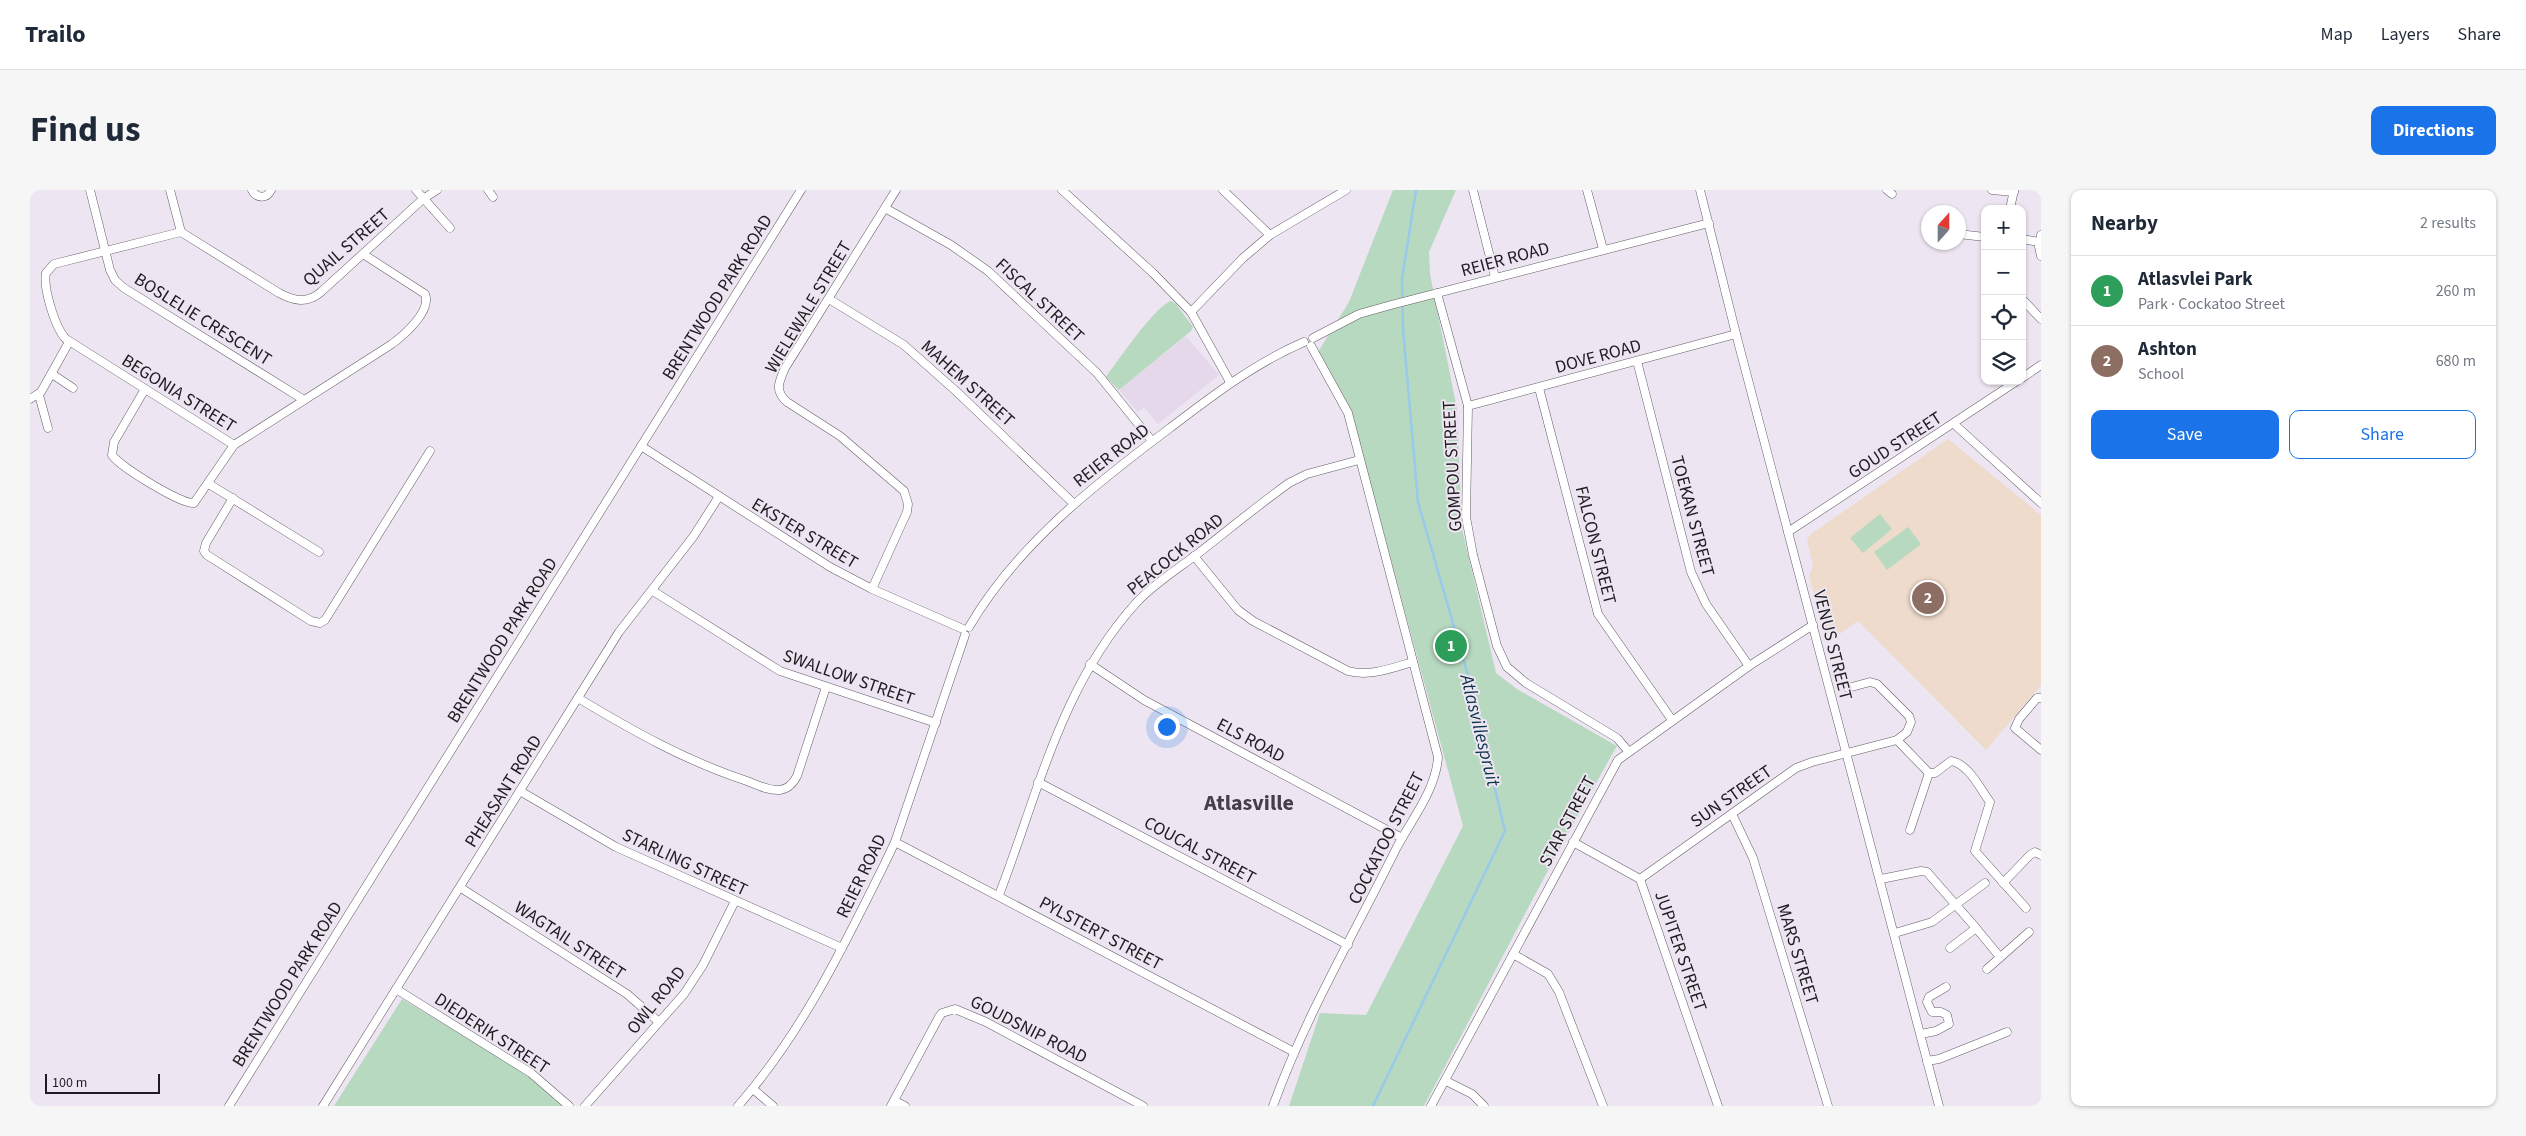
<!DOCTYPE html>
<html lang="en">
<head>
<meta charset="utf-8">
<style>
  body { margin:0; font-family:"Source Sans 3",sans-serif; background:#f6f6f7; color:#1f2937 }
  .controls { position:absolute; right:15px; top:15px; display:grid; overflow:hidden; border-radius:10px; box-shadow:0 1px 4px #0004 }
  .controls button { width:45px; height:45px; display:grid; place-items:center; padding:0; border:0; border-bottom:1px solid #e0e1e3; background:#fff; color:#1f2937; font:25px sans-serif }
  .compass { position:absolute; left:1891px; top:15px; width:45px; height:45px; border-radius:50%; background:#fff; box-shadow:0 1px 4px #0004; rotate:21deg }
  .scale { position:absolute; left:15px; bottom:12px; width:115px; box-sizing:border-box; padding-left:5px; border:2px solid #1f1c20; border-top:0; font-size:14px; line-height:18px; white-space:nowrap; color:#1f1c20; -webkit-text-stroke:4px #ede5f1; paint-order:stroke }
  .you { position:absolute; left:1136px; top:536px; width:18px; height:18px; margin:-12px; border:4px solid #fff; border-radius:50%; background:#1a73e8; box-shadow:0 0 0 8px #1a73e833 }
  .badge { display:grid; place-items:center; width:32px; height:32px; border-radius:50%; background:#1a73e8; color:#fff; font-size:16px; font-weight:700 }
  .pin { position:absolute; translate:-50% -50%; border:2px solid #fff; box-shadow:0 1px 5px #0006 }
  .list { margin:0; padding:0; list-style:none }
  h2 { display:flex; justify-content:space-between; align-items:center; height:65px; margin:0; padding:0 20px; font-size:21px }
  h2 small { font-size:16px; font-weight:400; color:#747a83 }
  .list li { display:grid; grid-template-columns:32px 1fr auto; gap:15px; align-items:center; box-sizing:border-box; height:70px; padding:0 20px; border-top:1px solid #e0e1e3 }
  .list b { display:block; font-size:19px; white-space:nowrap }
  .list p { margin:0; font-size:16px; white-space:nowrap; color:#747a83 }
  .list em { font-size:16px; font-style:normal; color:#747a83 }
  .actions { display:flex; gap:10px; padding:15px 20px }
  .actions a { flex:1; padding:11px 0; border:1px solid #1a73e8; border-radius:10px; text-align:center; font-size:18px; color:#1a73e8 }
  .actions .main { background:#1a73e8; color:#fff }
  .icon { flex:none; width:28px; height:28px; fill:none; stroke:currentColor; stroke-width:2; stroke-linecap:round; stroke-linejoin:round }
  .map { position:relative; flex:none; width:2011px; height:916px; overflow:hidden; border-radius:10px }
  header { display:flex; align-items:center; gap:30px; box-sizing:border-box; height:70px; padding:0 25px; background:#fff; border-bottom:1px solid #e0e1e3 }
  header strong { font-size:24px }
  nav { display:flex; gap:28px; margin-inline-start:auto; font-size:18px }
  .intro { display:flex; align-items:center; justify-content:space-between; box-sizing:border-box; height:120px; padding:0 30px }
  h1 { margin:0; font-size:35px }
  .button { padding:12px 22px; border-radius:10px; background:#1a73e8; color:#fff; font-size:18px; font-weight:700 }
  main { display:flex; gap:30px; padding:0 30px }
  aside { flex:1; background:#fff; border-radius:10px; box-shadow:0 1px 4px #0004 }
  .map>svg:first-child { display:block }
  .built { fill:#e4d8ea }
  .education { fill:#eedbcb }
  .green { fill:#b7d9c0 }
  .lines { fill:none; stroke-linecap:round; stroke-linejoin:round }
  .stream { stroke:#98caea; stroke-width:2.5 }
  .minor-casing { stroke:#645d67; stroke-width:9 }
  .minor { stroke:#fff; stroke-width:8 }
  .labels { text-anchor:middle; stroke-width:4; stroke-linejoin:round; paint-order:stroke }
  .street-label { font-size:18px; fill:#1f1c20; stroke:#ede5f1 }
  .water-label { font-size:19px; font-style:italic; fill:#0a344a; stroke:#ede5f1 }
  .district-label { font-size:22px; font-weight:bold; fill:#453e48; stroke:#ede5f1 }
</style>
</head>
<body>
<header>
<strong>Trailo</strong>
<nav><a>Map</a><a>Layers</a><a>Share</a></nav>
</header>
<div class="intro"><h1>Find us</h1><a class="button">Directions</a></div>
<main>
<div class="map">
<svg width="2011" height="916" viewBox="0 0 2011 916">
  <rect width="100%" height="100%" fill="#ede5f1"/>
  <path class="built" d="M1156 146 1189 185 1128 234 1114 217 1108 222 1089 200Z"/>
  <path class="education" d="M1918 249 2011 325V495L1956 560 1828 431 1798 452 1779 386 1783 376 1777 350 1781 344Z"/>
  <g class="green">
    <path d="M1363 0H1426L1399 62 1400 84 1427 219 1432 339 1466 483 1487 499 1587 556C1519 674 1458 796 1394 916H1259L1290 823 1336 825 1433 636 1322 226 1288 162 1319 112Z"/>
    <path d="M1141 111 1146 114 1163 137 1161 141 1089 200 1076 187C1088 171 1125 116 1141 111Z"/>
    <path d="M1850 324 1862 339 1833 363 1820 348Z"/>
    <path d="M1878 337 1891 354 1857 380 1844 362Z"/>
    <path d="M372 809 501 887 534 916H304Z"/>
  </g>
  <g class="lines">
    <path class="stream" d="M1343 916 1475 641 1439 489 1388 312 1373 139 1372 89 1386 0"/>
    <g class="minor-casing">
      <g id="minor">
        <path d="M60 0 80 80 85 90 94 98 274 210"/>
        <path d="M140 0 151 42"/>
        <path d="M222 0C227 9 237 9 241 0"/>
        <path d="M386 0 420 38"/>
        <path d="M458 0 463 7"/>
        <path d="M1032 0 1123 83 1161 122 1200 192"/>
        <path d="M1193 0 1240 45"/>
        <path d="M1443 0 1465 87"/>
        <path d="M1557 0 1573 59"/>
        <path d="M1670 0 1706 144 1909 916"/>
        <path d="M1857 0 1862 4"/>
        <path d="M1962 0 1984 2"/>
        <path d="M855 18 921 55 958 81 1067 183 1122 251"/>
        <path d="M1980 19 1984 0"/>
        <path d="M151 42 24 74 16 83C13 98 25 138 36 149L204 255"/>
        <path d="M151 42 249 103C264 111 277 114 291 102L393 9 407 0"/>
        <path d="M1928 44 1955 47"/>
        <path d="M2011 45 2009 57 2011 66"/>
        <path d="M1992 49 2009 52"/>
        <path d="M1407 103 1438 216 1436 327 1443 365 1467 456 1477 477 1496 493 1587 548 1598 561"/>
        <path d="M799 109 874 155 927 202 1044 314"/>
        <path d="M1992 109 2011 129"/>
        <path d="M1161 122 1213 68 1240 45 1316 0"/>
        <path d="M1283 148 1329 124 1361 115 1679 33"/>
        <path d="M1607 171 1661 382 1676 414 1719 476"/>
        <path d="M22 184 43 198"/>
        <path d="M1992 188 2011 175"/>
        <path d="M1509 198 1568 424 1642 530"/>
        <path d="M115 199 84 252 82 265C89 276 152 315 164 313L204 255 362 154C374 145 402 121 395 104L333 64"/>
        <path d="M9 205 18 238"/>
        <path d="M0 209 11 202 39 152"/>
        <path d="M1438 216 1706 144"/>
        <path d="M1924 234 2011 313"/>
        <path d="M611 256 800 377 842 399 933 439"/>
        <path d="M179 294 289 362"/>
        <path d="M203 308 176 353 174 361 177 365 281 431 290 433 295 430 400 261"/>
        <path d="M1758 342 1987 191"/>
        <path d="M1164 366 1208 420 1223 431 1318 481C1339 487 1362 478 1383 472"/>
        <path d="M842 399 877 322 878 314 874 301 810 246 757 212C744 200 749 192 755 178L866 0"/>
        <path d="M623 401 750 481 906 533"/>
        <path d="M939 437C987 355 1064 295 1140 238 1182 206 1225 173 1274 152"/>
        <path d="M1060 474 1114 510 1372 648"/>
        <path d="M548 508C603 541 656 571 717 591 727 595 739 601 750 600 758 599 763 594 767 586L796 497"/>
        <path d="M2011 508H2007L1989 529 1985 538 2011 560"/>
        <path d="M1867 550 1899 583H1905L1921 571C1939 574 1950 599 1960 612L1945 661 1996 718"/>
        <path d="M1008 592 1318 755"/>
        <path d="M490 601 586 657 812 758"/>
        <path d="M1702 624 1723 668 1798 916"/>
        <path d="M1880 640 1899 583"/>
        <path d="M865 652 1264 862"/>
        <path d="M1543 652 1610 689 1688 916"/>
        <path d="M1610 689 1766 578 1782 572 1867 550 1877 542 1881 532 1879 526 1847 494 1840 492 1818 498"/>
        <path d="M1851 689 1891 681 1897 682 1946 738 1970 767"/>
        <path d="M1973 693 2000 665 2005 662 2011 665"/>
        <path d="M431 698 597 804 629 832"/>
        <path d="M969 705C1008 604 1031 495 1107 412 1124 394 1146 380 1166 365 1197 341 1227 316 1259 293L1277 284 1329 270"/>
        <path d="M1865 743 1902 732 1955 693"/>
        <path d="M1920 758 1946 738"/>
        <path d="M1483 764 1518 784 1529 802 1573 916"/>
        <path d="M1957 779 1999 742"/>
        <path d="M366 799 501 883 539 916"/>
        <path d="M1891 844 1906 841 1919 834 1917 825 1911 822H1902L1897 812 1899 807 1916 797"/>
        <path d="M1897 871 1909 869 1977 842"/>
        <path d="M1416 891 1442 904 1454 916"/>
        <path d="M723 899 743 916"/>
        <path d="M865 911 875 916"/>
        <path d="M199 916 771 0"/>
        <path d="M293 916 589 442 663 347 688 308"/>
        <path d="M555 916 654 804 673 775 705 711"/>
        <path d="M708 916C771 844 812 760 854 675L865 652 935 445"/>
        <path d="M861 916 909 827 912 823 925 819 956 832 1113 916"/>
        <path d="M1243 916C1275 827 1324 744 1366 659 1381 630 1406 600 1408 567L1318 223 1281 156"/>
        <path d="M1401 916 1588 570 1719 476 1783 435"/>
      </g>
    </g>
    <use href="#minor" class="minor"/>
  </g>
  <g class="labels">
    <g class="street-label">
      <text transform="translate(316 57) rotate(-41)" y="6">QUAIL STREET</text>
      <text transform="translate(1475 69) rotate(-15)" y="6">REIER ROAD</text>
      <text transform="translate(687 107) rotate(-58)" y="6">BRENTWOOD PARK ROAD</text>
      <text transform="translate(1010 110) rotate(43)" y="6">FISCAL STREET</text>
      <text transform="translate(778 117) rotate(-59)" y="6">WIELEWALE STREET</text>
      <text transform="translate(173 129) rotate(32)" y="6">BOSLELIE CRESCENT</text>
      <text transform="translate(1568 166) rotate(-15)" y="6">DOVE ROAD</text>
      <text transform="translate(938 193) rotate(42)" y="6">MAHEM STREET</text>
      <text transform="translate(149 203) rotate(32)" y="6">BEGONIA STREET</text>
      <text transform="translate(1865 255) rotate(-33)" y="6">GOUD STREET</text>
      <text transform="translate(1081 265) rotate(-38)" y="6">REIER ROAD</text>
      <text transform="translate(1422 276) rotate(-93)" y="6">GOMPOU STREET</text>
      <text transform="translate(1663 326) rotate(75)" y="6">TOEKAN STREET</text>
      <text transform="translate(775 343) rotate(31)" y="6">EKSTER STREET</text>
      <text transform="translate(1566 355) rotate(76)" y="6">FALCON STREET</text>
      <text transform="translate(1145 364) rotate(-39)" y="6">PEACOCK ROAD</text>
      <text transform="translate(472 450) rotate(-58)" y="6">BRENTWOOD PARK ROAD</text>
      <text transform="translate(1803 455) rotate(76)" y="6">VENUS STREET</text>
      <text transform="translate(819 487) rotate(19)" y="6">SWALLOW STREET</text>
      <text transform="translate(1221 550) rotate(28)" y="6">ELS ROAD</text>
      <text transform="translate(473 601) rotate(-58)" y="6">PHEASANT ROAD</text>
      <text transform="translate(1701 606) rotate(-35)" y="6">SUN STREET</text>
      <text transform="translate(1537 631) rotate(-62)" y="6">STAR STREET</text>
      <text transform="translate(1356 648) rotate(-63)" y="6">COCKATOO STREET</text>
      <text transform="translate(1170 660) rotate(28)" y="6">COUCAL STREET</text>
      <text transform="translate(655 672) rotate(25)" y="6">STARLING STREET</text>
      <text transform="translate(831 686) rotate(-64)" y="6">REIER ROAD</text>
      <text transform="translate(1071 743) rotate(28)" y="6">PYLSTERT STREET</text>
      <text transform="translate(540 750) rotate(33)" y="6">WAGTAIL STREET</text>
      <text transform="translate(1651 761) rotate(71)" y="6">JUPITER STREET</text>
      <text transform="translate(1768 764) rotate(73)" y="6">MARS STREET</text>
      <text transform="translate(257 794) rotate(-58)" y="6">BRENTWOOD PARK ROAD</text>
      <text transform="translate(626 810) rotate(-51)" y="6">OWL ROAD</text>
      <text transform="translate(999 839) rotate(27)" y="6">GOUDSNIP ROAD</text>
      <text transform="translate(462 843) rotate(33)" y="6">DIEDERIK STREET</text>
    </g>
    <g class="water-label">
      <text transform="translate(1451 540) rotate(76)" y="7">Atlasvillespruit</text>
    </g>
    <g class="district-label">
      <text x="1219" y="620">Atlasville</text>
    </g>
  </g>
</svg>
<div class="controls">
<button>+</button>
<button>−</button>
<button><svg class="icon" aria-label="locate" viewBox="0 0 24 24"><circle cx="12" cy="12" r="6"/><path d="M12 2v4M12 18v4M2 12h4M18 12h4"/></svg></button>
<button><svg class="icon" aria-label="layers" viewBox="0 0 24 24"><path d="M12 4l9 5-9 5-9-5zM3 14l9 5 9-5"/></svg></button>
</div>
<svg class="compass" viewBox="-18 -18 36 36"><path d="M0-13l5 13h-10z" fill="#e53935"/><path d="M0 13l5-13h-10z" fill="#747a83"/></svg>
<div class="scale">100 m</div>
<div class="you"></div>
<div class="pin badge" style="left:1421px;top:456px;background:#2e9e5b">1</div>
<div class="pin badge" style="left:1898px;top:408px;background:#8d6e63">2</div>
</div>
<aside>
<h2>Nearby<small>2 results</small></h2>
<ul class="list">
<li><span class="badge" style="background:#2e9e5b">1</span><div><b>Atlasvlei Park</b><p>Park · Cockatoo Street</p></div><em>260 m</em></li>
<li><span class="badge" style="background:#8d6e63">2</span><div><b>Ashton</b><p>School</p></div><em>680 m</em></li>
</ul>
<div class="actions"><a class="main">Save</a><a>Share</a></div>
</aside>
</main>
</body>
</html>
